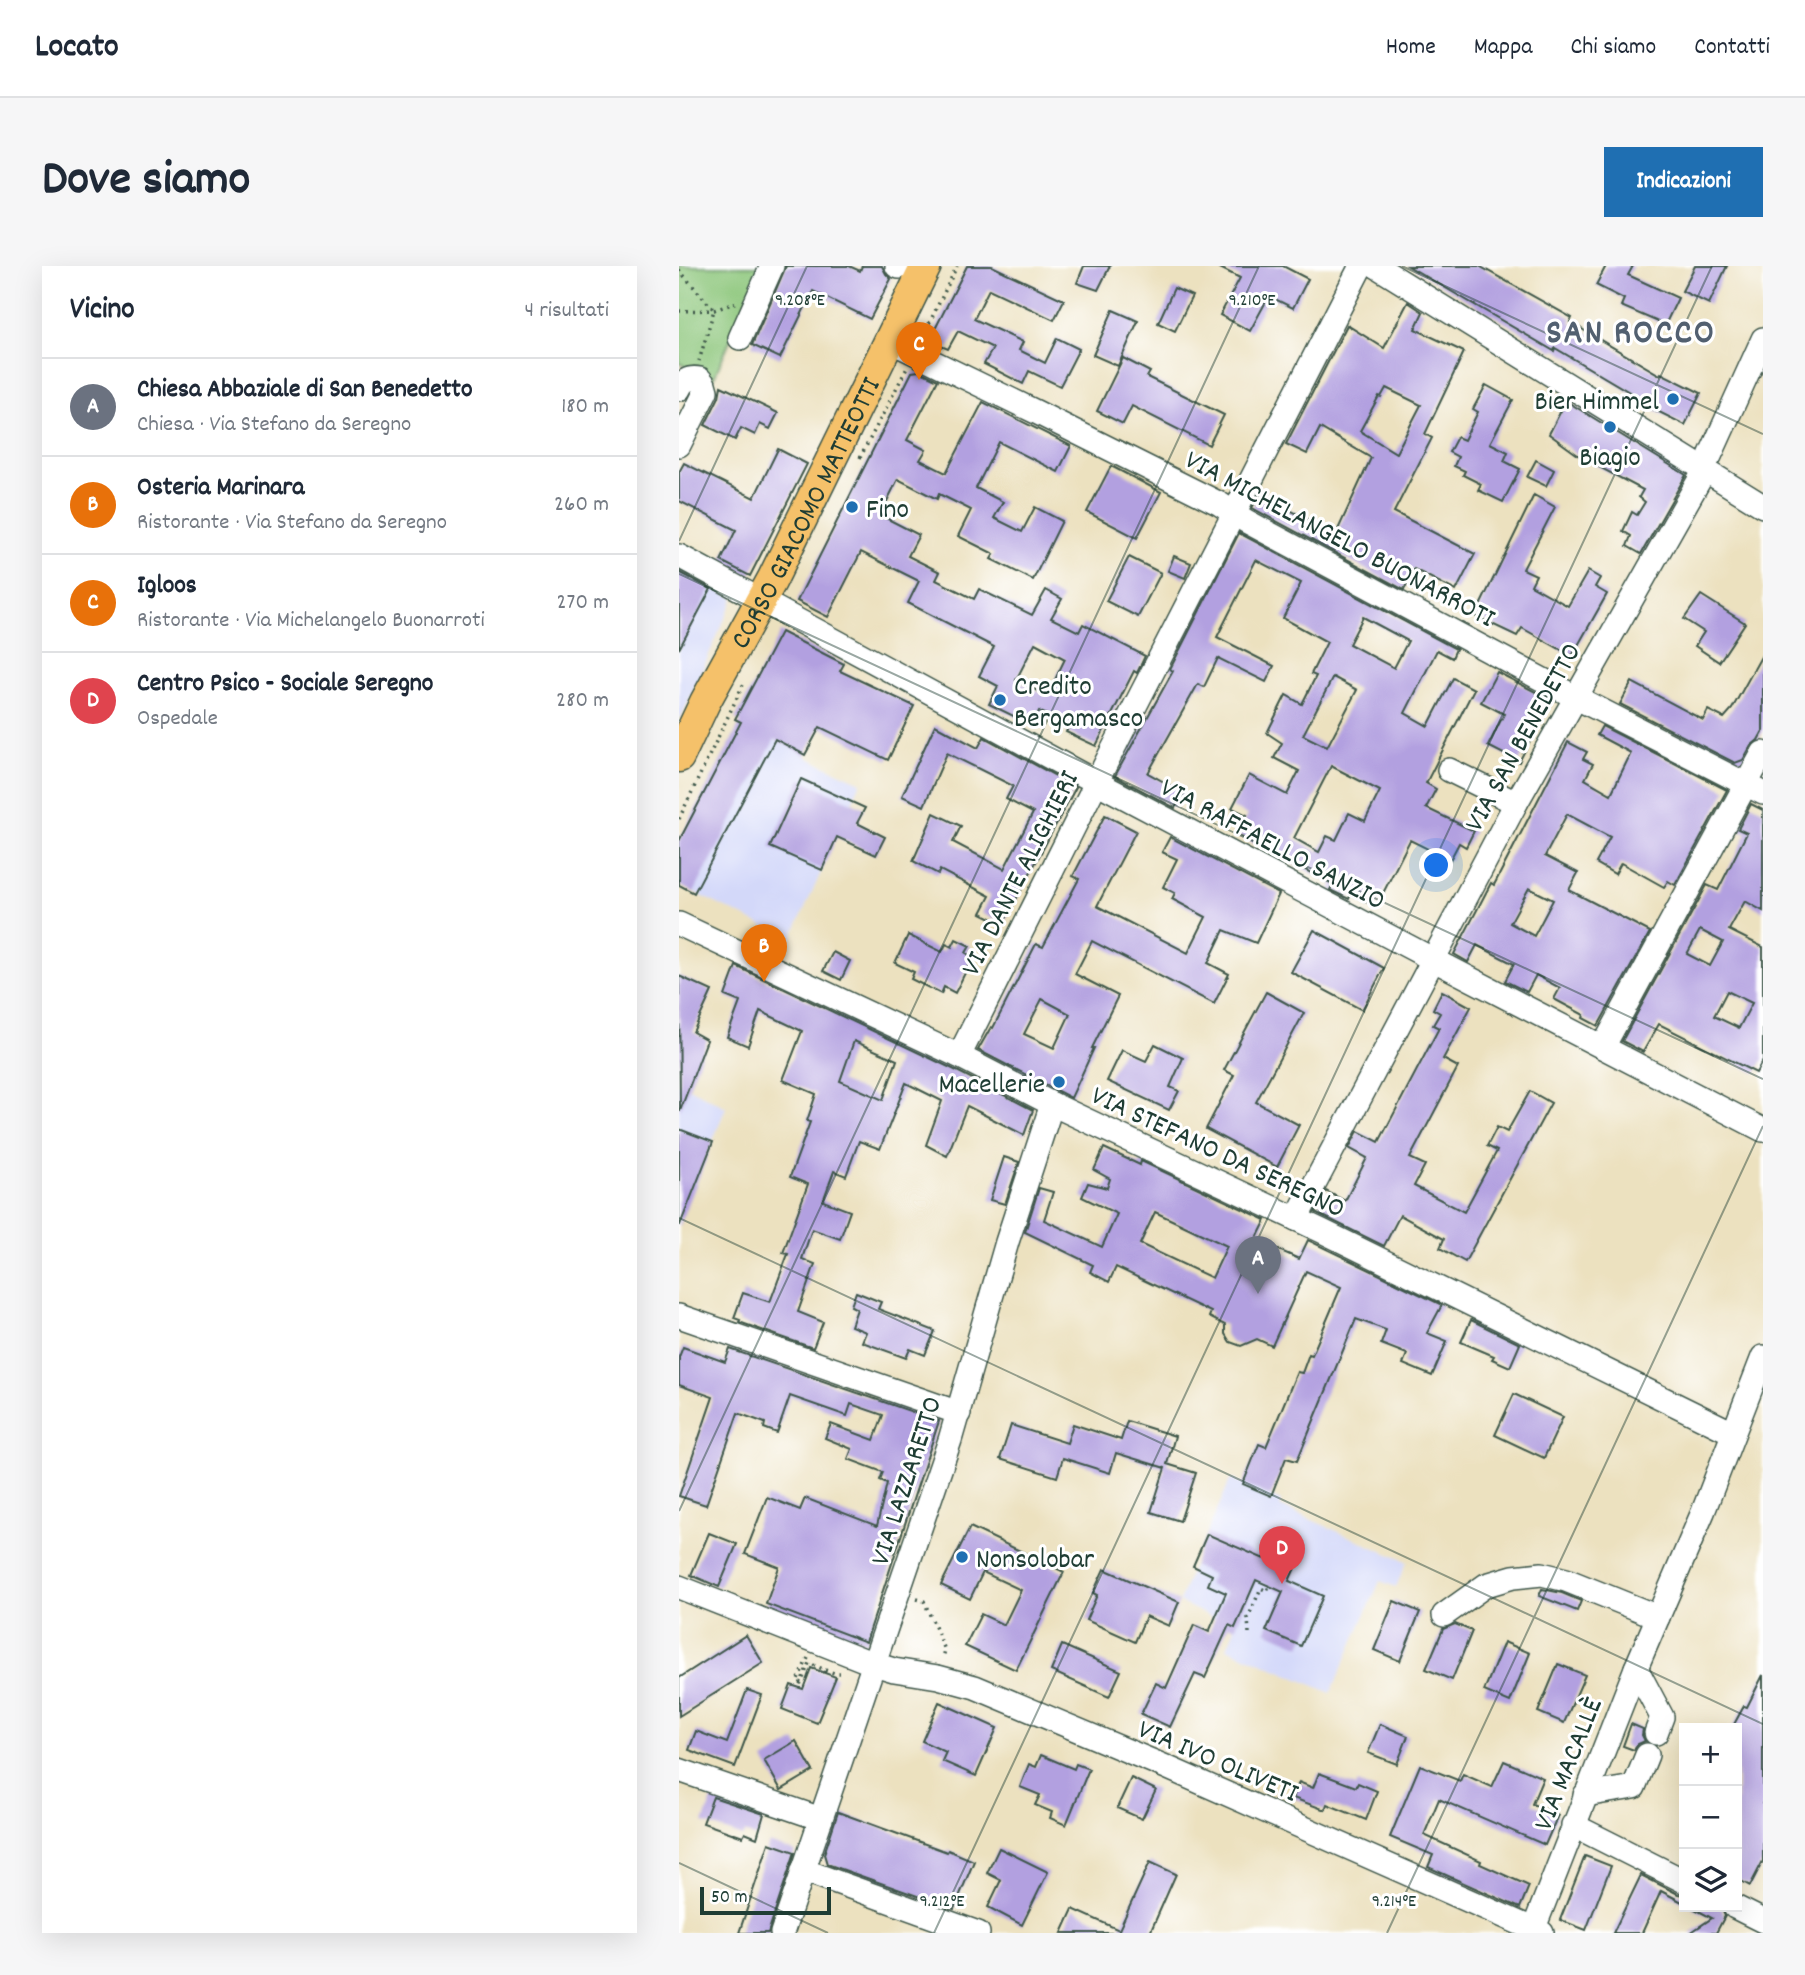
<!DOCTYPE html>
<html lang="it">
<head>
<meta charset="utf-8">
<style>
  body { margin:0; font-family:Dekko,sans-serif; background:#f6f6f7; color:#1f2937 }
  .controls { position:absolute; right:21px; bottom:21px; display:grid; overflow:hidden; border-radius:0px; box-shadow:0 7px 28px #0002 }
  .controls button { width:63px; height:63px; display:grid; place-items:center; padding:0; border:0; border-bottom:2px solid #e0e1e3; background:#fff; color:#1f2937; font:35px sans-serif }
  .scale { position:absolute; left:21px; bottom:18px; width:131px; box-sizing:border-box; padding-left:7px; border:4px solid #1f3d34; border-top:0; font-size:19px; line-height:24px; white-space:nowrap; color:#1f3d34; -webkit-text-stroke:5px #fff; paint-order:stroke }
  .you { position:absolute; left:758px; top:600px; width:24px; height:24px; margin:-18px; border:5px solid #fff; border-radius:50%; background:#1a73e8; box-shadow:0 0 0 10px #1a73e833 }
  .badge { display:grid; place-items:center; width:46px; height:46px; border-radius:50%; background:#1f6fb2; color:#fff; font-size:23px; font-weight:700 }
  .pin { position:absolute; translate:-50% -58px; filter:drop-shadow(0 2px 4px #0008) }
  .pin::after { content:''; position:absolute; top:37px; width:24px; height:21px; background:inherit; clip-path:polygon(0 0,100% 0,50% 100%) }
  .list { margin:0; padding:0; list-style:none }
  h2 { display:flex; justify-content:space-between; align-items:center; height:91px; margin:0; padding:0 28px; font-size:30px }
  h2 small { font-size:23px; font-weight:400; color:#747a83 }
  .list li { display:grid; grid-template-columns:46px 1fr auto; gap:21px; align-items:center; box-sizing:border-box; height:98px; padding:0 28px; border-top:2px solid #e0e1e3 }
  .list b { display:block; font-size:26px; white-space:nowrap }
  .list p { margin:0; font-size:23px; white-space:nowrap; color:#747a83 }
  .list em { font-size:23px; font-style:normal; color:#747a83 }
  .icon { flex:none; width:38px; height:38px; fill:none; stroke:currentColor; stroke-width:2; stroke-linecap:round; stroke-linejoin:round }
  .map { position:relative; flex:none; width:1084px; height:1667px; overflow:hidden; border-radius:0px }
  header { display:flex; align-items:center; gap:42px; box-sizing:border-box; height:98px; padding:0 35px; background:#fff; border-bottom:2px solid #e0e1e3 }
  header strong { font-size:33px }
  nav { display:flex; gap:38px; margin-inline-start:auto; font-size:24px }
  .intro { display:flex; align-items:center; justify-content:space-between; box-sizing:border-box; height:168px; padding:0 42px }
  h1 { margin:0; font-size:49px }
  .button { padding:18px 32px; border-radius:0px; background:#1f6fb2; color:#fff; font-size:24px; font-weight:700 }
  main { display:flex; gap:42px; padding:0 42px }
  aside { flex:1; background:#fff; border-radius:0px; box-shadow:0 7px 28px #0002 }
  .map>svg:first-child { display:block }
  .built { fill:#d3d8f9 }
  .green { fill:#8cc67a; stroke:#568257; stroke-width:2 }
  .building { fill:#b2a0e0; fill-rule:evenodd }
  .lines { fill:none; stroke-linecap:round; stroke-linejoin:round }
  .minor-casing { stroke:#3e5649; stroke-width:26 }
  .major-casing { stroke:#3e5649; stroke-width:33 }
  .path { stroke:#3e5649; stroke-width:3.5; stroke-dasharray:2 5; stroke-linecap:butt }
  .minor { stroke:#fff; stroke-width:23 }
  .major { stroke:#f5c16b; stroke-width:30 }
  .ticks { fill:none; stroke:#1f3d34; stroke-width:2; stroke-opacity:0.45 }
  .poi-dot { fill:#1f6fb2; stroke:#fff; stroke-width:2.5 }
  .labels { text-anchor:middle; stroke-width:6; stroke-linejoin:round; paint-order:stroke }
  .poi-label { font-size:28px; fill:#1f3d34; stroke:#fff; text-anchor:start }
  .street-label { font-size:28px; fill:#1f3d34; stroke:#fff }
  .district-label { font-size:35px; font-weight:bold; letter-spacing:2px; fill:#526070; stroke:#fff }
  .ticks-label { font-size:18px; text-anchor:middle; fill:#1f3d34; stroke:#fff; stroke-width:6; stroke-linejoin:round; paint-order:stroke }
</style>
</head>
<body>
<header>
<strong>Locato</strong>
<nav><a>Home</a><a>Mappa</a><a>Chi siamo</a><a>Contatti</a></nav>
</header>
<div class="intro"><h1>Dove siamo</h1><a class="button">Indicazioni</a></div>
<main>
<aside>
<h2>Vicino<small>4 risultati</small></h2>
<ul class="list">
<li><span class="badge" style="background:#6b7280">A</span><div><b>Chiesa Abbaziale di San Benedetto</b><p>Chiesa · Via Stefano da Seregno</p></div><em>180 m</em></li>
<li><span class="badge" style="background:#e8710a">B</span><div><b>Osteria Marinara</b><p>Ristorante · Via Stefano da Seregno</p></div><em>260 m</em></li>
<li><span class="badge" style="background:#e8710a">C</span><div><b>Igloos</b><p>Ristorante · Via Michelangelo Buonarroti</p></div><em>270 m</em></li>
<li><span class="badge" style="background:#e0444e">D</span><div><b>Centro Psico - Sociale Seregno</b><p>Ospedale</p></div><em>280 m</em></li>
</ul>
</aside>
<div class="map">
<svg width="1084" height="1667" viewBox="0 0 1084 1667">
  <rect width="100%" height="100%" fill="#fff"/>
  <filter id="ink" filterUnits="userSpaceOnUse"><feTurbulence type="fractalNoise" baseFrequency=".0143" numOctaves="2"/><feDisplacementMap in="SourceGraphic" scale="14" xChannelSelector="R" yChannelSelector="G"/><feConvolveMatrix kernelMatrix="1 2 1 2 8 2 1 2 1" color-interpolation-filters="sRGB"/></filter>
  <filter id="wash" filterUnits="userSpaceOnUse"><feTurbulence type="fractalNoise" baseFrequency=".00686" numOctaves="4" result="noise"/><feDisplacementMap in="SourceGraphic" scale="28" xChannelSelector="R" yChannelSelector="G"/><feGaussianBlur stdDeviation="1.57" result="paint"/><feColorMatrix in="noise" values="0 0 0 0 0 0 0 0 0 0 0 0 0 0 0 0 0 1.4 0 .05"/><feComposite in="paint" operator="in"/></filter>
  <g filter="url(#wash)">
    <rect width="100%" height="100%" fill="#ece1bf"/>
    <g class="built">
      <path d="M0 304 55 332 2 452 0 451Z"/>
      <path d="M65 457 126 489 131 493 182 516 112 674 0 619V575Z"/>
      <path d="M0 817 47 841 0 961Z"/>
      <path d="M552 1212 602 1235 601 1240 728 1296 717 1321 701 1315 652 1427 548 1382 556 1362 500 1336 514 1300Z"/>
    </g>
    <path class="green" d="M0 0H83L34 114 0 97Z"/>
    <g id="blocks">
      <g class="building">
        <path d="M107 0H170L181 5 183 0H203L207 8 212 13 191 53 134 25 101 92 73 79Z"/>
        <path d="M288 0H313L385 34 375 54 310 23 295 53 344 76 340 84 366 97 378 72 400 83 381 120 350 105 344 118 305 98 314 82 279 65 269 83 255 77 252 71Z"/>
        <path d="M405 0H431L419 24 398 17Z"/>
        <path d="M537 0H604L629 13 614 42 590 30 571 65 541 49 561 12Z"/>
        <path d="M729 0H800L893 52 891 56 981 109 982 107 1022 127 1006 159 966 139 967 136 876 82 875 85Z"/>
        <path d="M927 0H954L949 9 999 32 986 59 942 40 945 33 917 19Z"/>
        <path d="M1016 0H1048L1030 38 1003 25Z"/>
        <path d="M495 22 513 30 496 65 479 57Z"/>
        <path d="M729 36 744 46 736 63 785 86 746 168 753 172 715 246 796 288 777 325 735 303 725 324 573 242 580 228 657 268 692 192 641 162 628 188 607 178 668 59 705 82ZM707 122 742 139 717 187 681 165 700 130 702 131Z"/>
        <path d="M434 44 459 55 439 100 414 89Z"/>
        <path d="M444 92 471 106 468 111 545 149 530 179 453 140 444 158 418 145Z"/>
        <path d="M240 105 259 114 228 174 247 184 241 194 267 207 304 136 392 180 379 206 320 176 297 222 324 236 315 252 343 266 356 241 383 255 354 314 312 293 315 288 279 270 292 244 260 228 258 233 219 213 201 249 240 269 229 290 261 306 257 314 295 333 300 323 353 349 367 324 383 333 372 352 400 366 404 358 466 390 458 407 455 405 417 480 387 466 390 460 360 445 353 459 310 438 319 420 300 410 315 381 229 337 240 315 182 286 149 351 118 335 233 106ZM356 377 386 393 368 430 337 414Z"/>
        <path d="M807 119 834 134 811 177 829 186 825 195 841 203 824 236 799 224 802 218 784 209 786 205 775 200 779 191 770 186 778 171 785 174 799 146 794 143Z"/>
        <path d="M42 120 99 147 91 163 81 158 76 169 62 162 56 174 26 159 40 131Z"/>
        <path d="M887 135 1007 209 962 288 948 280 952 270 944 265 953 246 958 249 966 236 960 231 964 224 903 192 870 168Z"/>
        <path d="M99 183 128 198 71 310 42 295 57 264 0 235V206L5 197 75 232Z"/>
        <path d="M857 194 875 204 867 220 848 211Z"/>
        <path d="M432 200 482 226 458 272 408 246Z"/>
        <path d="M855 229 876 241 844 303 857 309 852 319 889 340 909 305 921 312 916 321 928 328 893 390 843 362 838 370 796 350Z"/>
        <path d="M560 267 777 383 773 392 758 384 726 447 749 460 774 412 795 423 747 517 757 523 747 542 795 565 787 581 780 577 771 594 731 574 697 641 672 628 670 633 651 624 654 618 558 569 568 549 553 542 570 509 608 529 620 505 595 492 603 477 588 467 607 429 623 438 637 410 632 408 648 376 604 352 622 317 577 294 538 371 595 400 587 416 539 392 525 421 519 418 469 507 505 527 496 542 436 510 494 405 491 403ZM684 351 729 375 715 402 670 378ZM654 411 678 424 648 481 624 469ZM652 500 701 525 686 555 670 547 657 574 648 570 640 586 615 572Z"/>
        <path d="M495 290 512 297 506 312 489 305Z"/>
        <path d="M450 291 482 307 459 351 427 335Z"/>
        <path d="M0 306 32 323 0 383Z"/>
        <path d="M1022 329 1066 357 1040 396 1016 380 1025 366 1005 353Z"/>
        <path d="M102 366 165 398 161 405 235 440 209 494 141 461 126 489 96 473 15 627 0 619V575L62 456 56 453Z"/>
        <path d="M1084 387V465L1079 474 1072 480 1064 494 1056 497 941 438 953 416 1024 454 1029 444 1045 452 1053 443Z"/>
        <path d="M818 406 872 434 840 496 809 480 825 448 802 436Z"/>
        <path d="M256 459 299 482 305 471 397 521 324 658 302 647 311 630 261 604 259 608 234 595 255 547 282 560 274 576 325 603 354 547 327 533 334 520 268 487 245 540 223 530Z"/>
        <path d="M923 460 1048 524 996 619 989 615 985 621 942 597 936 608 917 597 931 571 888 548 866 590 899 607 890 624 971 666 919 760 904 752 905 749 875 733 881 722 857 709 848 726 826 715 835 698 798 679 789 696 775 688 812 617 815 619 889 476 908 486 904 493 914 498 906 513 932 528 952 487 918 469ZM850 622 874 634 855 670 831 657Z"/>
        <path d="M122 513 186 542 178 557 206 571 197 589 158 571 143 604 91 581Z"/>
        <path d="M1072 538 1084 544V645L1066 635 1050 664 1084 681V794L1077 807 980 758 964 786 943 775 1028 619 1039 624 1068 567 1059 563ZM1021 664 1044 676 1031 700 1008 688ZM1048 725 1073 737 1060 762 1035 750Z"/>
        <path d="M426 549 457 565 418 640 509 687 527 651 493 633 496 627 484 621 498 593 483 586 491 571 600 628 577 677 545 664 529 697 550 708 535 738 413 675 396 708 439 730 413 782H415L392 832 299 784 312 761 314 762 357 678 364 681 400 613 394 610ZM363 733 391 748 375 782 345 768Z"/>
        <path d="M635 664 705 702 683 744 612 706Z"/>
        <path d="M229 669 263 686 267 678 273 681 277 673 291 680 287 687 294 691 276 727 265 721 262 728 232 713 235 706 216 697Z"/>
        <path d="M154 686 171 695 162 714 144 705Z"/>
        <path d="M57 700 274 803 354 844 345 869 288 840 268 890 247 879 263 835 227 817 201 883 180 875 167 910 155 905 144 935 171 945 161 973 133 963 123 993 136 998 119 1046 144 1056 134 1082 60 1056 61 1054 55 1052 64 1027 91 1036 109 988 104 987 129 918 111 911 131 856 128 855 137 828 104 814 123 765 81 745 69 780 48 771 61 736 46 730ZM175 775 218 794 204 834 161 815Z"/>
        <path d="M0 710 33 725 14 766 28 774 1 845Z"/>
        <path d="M763 725 792 741 764 793 779 801 731 892 746 899 735 920 785 946 818 885 808 880 818 861 828 866 851 825 872 837 786 996 761 982 765 973 721 949 705 980 636 946 647 925 666 935 688 892 670 882 679 865 700 876 760 762 754 759 761 747 754 743Z"/>
        <path d="M587 726 625 747 577 836 620 859 598 901 527 863 555 809 545 804Z"/>
        <path d="M476 778 504 792 491 821 500 825 490 844 428 815 443 784 467 795Z"/>
        <path d="M0 863 34 876 1 959H0Z"/>
        <path d="M425 882 461 899 462 895 587 954 577 974 620 993 629 974 763 1039 748 1067 768 1075 753 1110 724 1098 728 1088 702 1078 707 1064 677 1053 618 1195 607 1192 592 1230 564 1218 580 1178 587 1181 618 1106 623 1107 630 1088 633 1089 662 1021 627 1005 593 1080 578 1073 562 1080 551 1076 546 1068V1059L530 1051 532 1046 437 1001 430 1016 411 1006 414 999 346 966 360 922 374 926 365 954 423 981 438 948 403 931 409 917 428 922 431 913 415 904ZM476 946 548 980 533 1012 461 978Z"/>
        <path d="M325 891 340 896 326 938 311 934Z"/>
        <path d="M177 1026 202 1036 199 1043 256 1065 246 1089 231 1083 227 1092 183 1076 187 1066 172 1060 178 1043 172 1040Z"/>
        <path d="M792 1054 841 1078 831 1101 813 1093 815 1090 782 1076Z"/>
        <path d="M4 1081 46 1096 51 1083 260 1155 187 1376 87 1338 100 1301 66 1288 88 1231 121 1244 126 1232 198 1260 208 1217 201 1214 204 1206 169 1193 173 1183 146 1172 152 1158 195 1174 204 1149 172 1138 168 1150 111 1130 98 1167 85 1162 86 1157 59 1147 27 1239 0 1230 34 1131 0 1119V1091Z"/>
        <path d="M835 1128 884 1151 865 1192 816 1169Z"/>
        <path d="M448 1155 496 1170 488 1198 517 1207 501 1255 472 1246 486 1202 437 1187 431 1207 384 1192 378 1211 321 1193 332 1159 388 1177 394 1158 442 1174Z"/>
        <path d="M291 1261 385 1306 337 1404 286 1380 302 1348 325 1359 342 1324 304 1306 291 1333 262 1319Z"/>
        <path d="M30 1267 58 1278 40 1321 12 1309Z"/>
        <path d="M596 1267 626 1280 610 1315 644 1330 622 1380 587 1365 604 1326 577 1314 556 1362 550 1359 526 1412 516 1408 491 1461 462 1448 477 1417 487 1422 515 1359 530 1366 547 1327 529 1319 533 1309 514 1300 528 1268 585 1293Z"/>
        <path d="M425 1303 500 1336 490 1360 467 1350 456 1376 407 1354 418 1329 414 1327Z"/>
        <path d="M863 1323 883 1327 902 1335 898 1345 860 1330Z"/>
        <path d="M715 1335 741 1346 721 1395 695 1384Z"/>
        <path d="M776 1358 793 1365 773 1414 747 1403 764 1363Z"/>
        <path d="M67 1369 84 1397 0 1450V1412Z"/>
        <path d="M825 1376 851 1387 831 1436 805 1425Z"/>
        <path d="M383 1379 442 1405 430 1431 372 1405Z"/>
        <path d="M879 1398 906 1409 885 1457 859 1446Z"/>
        <path d="M132 1402 157 1411 138 1457 103 1443 112 1419 124 1423Z"/>
        <path d="M1084 1409V1595L1071 1620 1058 1613V1462H1053L1065 1440 1068 1441Z"/>
        <path d="M68 1424 83 1429 56 1501 10 1484 17 1465 48 1477Z"/>
        <path d="M260 1436 318 1462 297 1510 263 1495 267 1486 243 1475Z"/>
        <path d="M701 1458 729 1470 718 1498 689 1487Z"/>
        <path d="M952 1458 964 1463 963 1469 966 1475 959 1478 955 1484 944 1480Z"/>
        <path d="M117 1475 134 1505 102 1524 85 1494Z"/>
        <path d="M362 1489 395 1503 397 1498 410 1503 387 1559 371 1552 373 1546 356 1539 361 1529 341 1521 350 1498 357 1501Z"/>
        <path d="M825 1495 864 1512 853 1538 879 1549 866 1579 760 1533 745 1569 802 1595 801 1598 850 1620 841 1642 749 1601 754 1589 711 1571 741 1499 781 1515 784 1508 813 1521Z"/>
        <path d="M640 1507 677 1521 679 1517 698 1525 687 1554 648 1538 646 1544 614 1532 620 1516 634 1522Z"/>
        <path d="M452 1512 477 1524 463 1553 438 1542Z"/>
        <path d="M34 1531 85 1548 78 1572 66 1567 64 1571 24 1557Z"/>
        <path d="M159 1546 268 1586 269 1584 295 1595 275 1643 148 1598 145 1588Z"/>
        <path d="M90 1577 116 1586 89 1667H60Z"/>
        <path d="M320 1582 369 1606 343 1659 309 1641 322 1614 308 1607Z"/>
        <path d="M906 1590 932 1600 907 1664 881 1654Z"/>
        <path d="M471 1596 497 1608 471 1667H383L394 1643 440 1664Z"/>
        <path d="M962 1609 999 1628 1005 1629V1637L982 1625 963 1667H934Z"/>
        <path d="M1012 1641H1042L1046 1650 1037 1667H1011L1033 1652Z"/>
      </g>
    </g>
  </g>
  <g filter="url(#ink)">
    <use href="#blocks" fill-opacity="0" stroke="#3e5649" stroke-width="2"/>
    <g class="lines">
      <g class="minor-casing">
        <g id="minor">
          <path d="M218 0 220 1"/>
          <path d="M697 0 1084 240"/>
          <path d="M61 72 93 0"/>
          <path d="M209 74 357 146 541 238 567 255 896 431 1084 527"/>
          <path d="M0 123C5 113 11 111 21 113L25 118 27 125 0 179"/>
          <path d="M1031 190 1084 73"/>
          <path d="M0 290 400 507 755 694 1084 864"/>
          <path d="M770 504 837 537"/>
          <path d="M0 658 280 790 373 838 643 965 1054 1167"/>
          <path d="M924 781 1084 487"/>
          <path d="M280 790 432 487 682 0"/>
          <path d="M617 953 837 537 1026 204"/>
          <path d="M0 1050 280 1147"/>
          <path d="M0 1321 195 1398 215 1404 259 1411 296 1421 487 1501 863 1667"/>
          <path d="M765 1349 807 1319 834 1311 863 1308 887 1314 979 1351"/>
          <path d="M957 1402 983 1451 977 1467"/>
          <path d="M0 1504 142 1553"/>
          <path d="M906 1529 955 1521 968 1489"/>
          <path d="M894 1559 1005 1615"/>
          <path d="M124 1604 299 1667"/>
          <path d="M1056 1641 1084 1655"/>
          <path d="M103 1667 271 1174 328 976 373 838"/>
          <path d="M853 1667 957 1402 1024 1246 1084 1091"/>
        </g>
      </g>
      <g class="major-casing">
        <g id="major">
          <path id="s1" d="M0 491 26 436 93 314 247 0"/>
        </g>
      </g>
      <g class="path">
        <path d="M0 4 35 44 20 95"/>
        <path d="M0 45 35 44 56 37"/>
        <path d="M244 70 278 0"/>
        <path d="M181 192 228 102"/>
        <path d="M0 553 64 419"/>
        <path d="M238 1333 245 1335 266 1384 264 1392"/>
        <path d="M570 1367 569 1352 582 1322 588 1325 590 1320"/>
        <path d="M129 1392 118 1415 122 1417 130 1397 146 1404 145 1407"/>
        <path d="M146 1404 155 1407H161"/>
      </g>
      <use href="#minor" class="minor"/>
      <use href="#major" class="major"/>
    </g>
  </g>
  <path class="ticks" d="M723 0 1084 168M0 275 128 0M0 308 1084 813M0 952 1084 1458M0 1245 580 0M0 1597 149 1667M255 1667 1033 0M708 1667 1084 860"/>
  <g class="poi-dot">
    <circle cx="994" cy="133" r="7"/>
    <circle cx="931" cy="161" r="7"/>
    <circle cx="173" cy="241" r="7"/>
    <circle cx="321" cy="434" r="7"/>
    <circle cx="380" cy="816" r="7"/>
    <circle cx="283" cy="1291" r="7"/>
  </g>
  <g class="labels">
    <g class="poi-label">
      <text x="980" y="143" text-anchor="end">Bier Himmel</text>
      <text x="931" y="199" text-anchor="middle">Biagio</text>
      <text x="187" y="251">Fino</text>
      <text x="335" y="428">Credito<tspan x="335" dy="32">Bergamasco</tspan></text>
      <text x="366" y="826" text-anchor="end">Macellerie</text>
      <text x="297" y="1301">Nonsolobar</text>
    </g>
    <g class="street-label">
      <text dy="10" stroke="none"><textPath href="#s1" startOffset="275">CORSO GIACOMO MATTEOTTI</textPath></text>
      <text transform="translate(662 271) rotate(28)" y="10">VIA MICHELANGELO BUONARROTI</text>
      <text transform="translate(842 470) rotate(-61)" y="10">VIA SAN BENEDETTO</text>
      <text transform="translate(595 576) rotate(28)" y="10">VIA RAFFAELLO SANZIO</text>
      <text transform="translate(339 606) rotate(-63)" y="10">VIA DANTE ALIGHIERI</text>
      <text transform="translate(540 884) rotate(25)" y="10">VIA STEFANO DA SEREGNO</text>
      <text transform="translate(225 1214) rotate(-72)" y="10">VIA LAZZARETTO</text>
      <text transform="translate(540 1493) rotate(23)" y="10">VIA IVO OLIVETI</text>
      <text transform="translate(887 1497) rotate(-68)" y="10">VIA MACALLÈ</text>
    </g>
    <g class="district-label">
      <text x="952" y="76">SAN ROCCO</text>
    </g>
  </g>
  <g class="ticks-label">
    <text x="121" y="39">9.208°E</text>
    <text x="573" y="39">9.210°E</text>
    <text x="263" y="1640">9.212°E</text>
    <text x="715" y="1640">9.214°E</text>
  </g>
</svg>
<div class="controls">
<button>+</button>
<button>−</button>
<button><svg class="icon" aria-label="layers" viewBox="0 0 24 24"><path d="M12 4l9 5-9 5-9-5zM3 14l9 5 9-5"/></svg></button>
</div>
<div class="scale">50 m</div>
<div class="you"></div>
<div class="pin badge" style="left:579px;top:1028px;background:#6b7280">A</div>
<div class="pin badge" style="left:85px;top:716px;background:#e8710a">B</div>
<div class="pin badge" style="left:240px;top:114px;background:#e8710a">C</div>
<div class="pin badge" style="left:603px;top:1318px;background:#e0444e">D</div>
</div>
</main>
</body>
</html>
